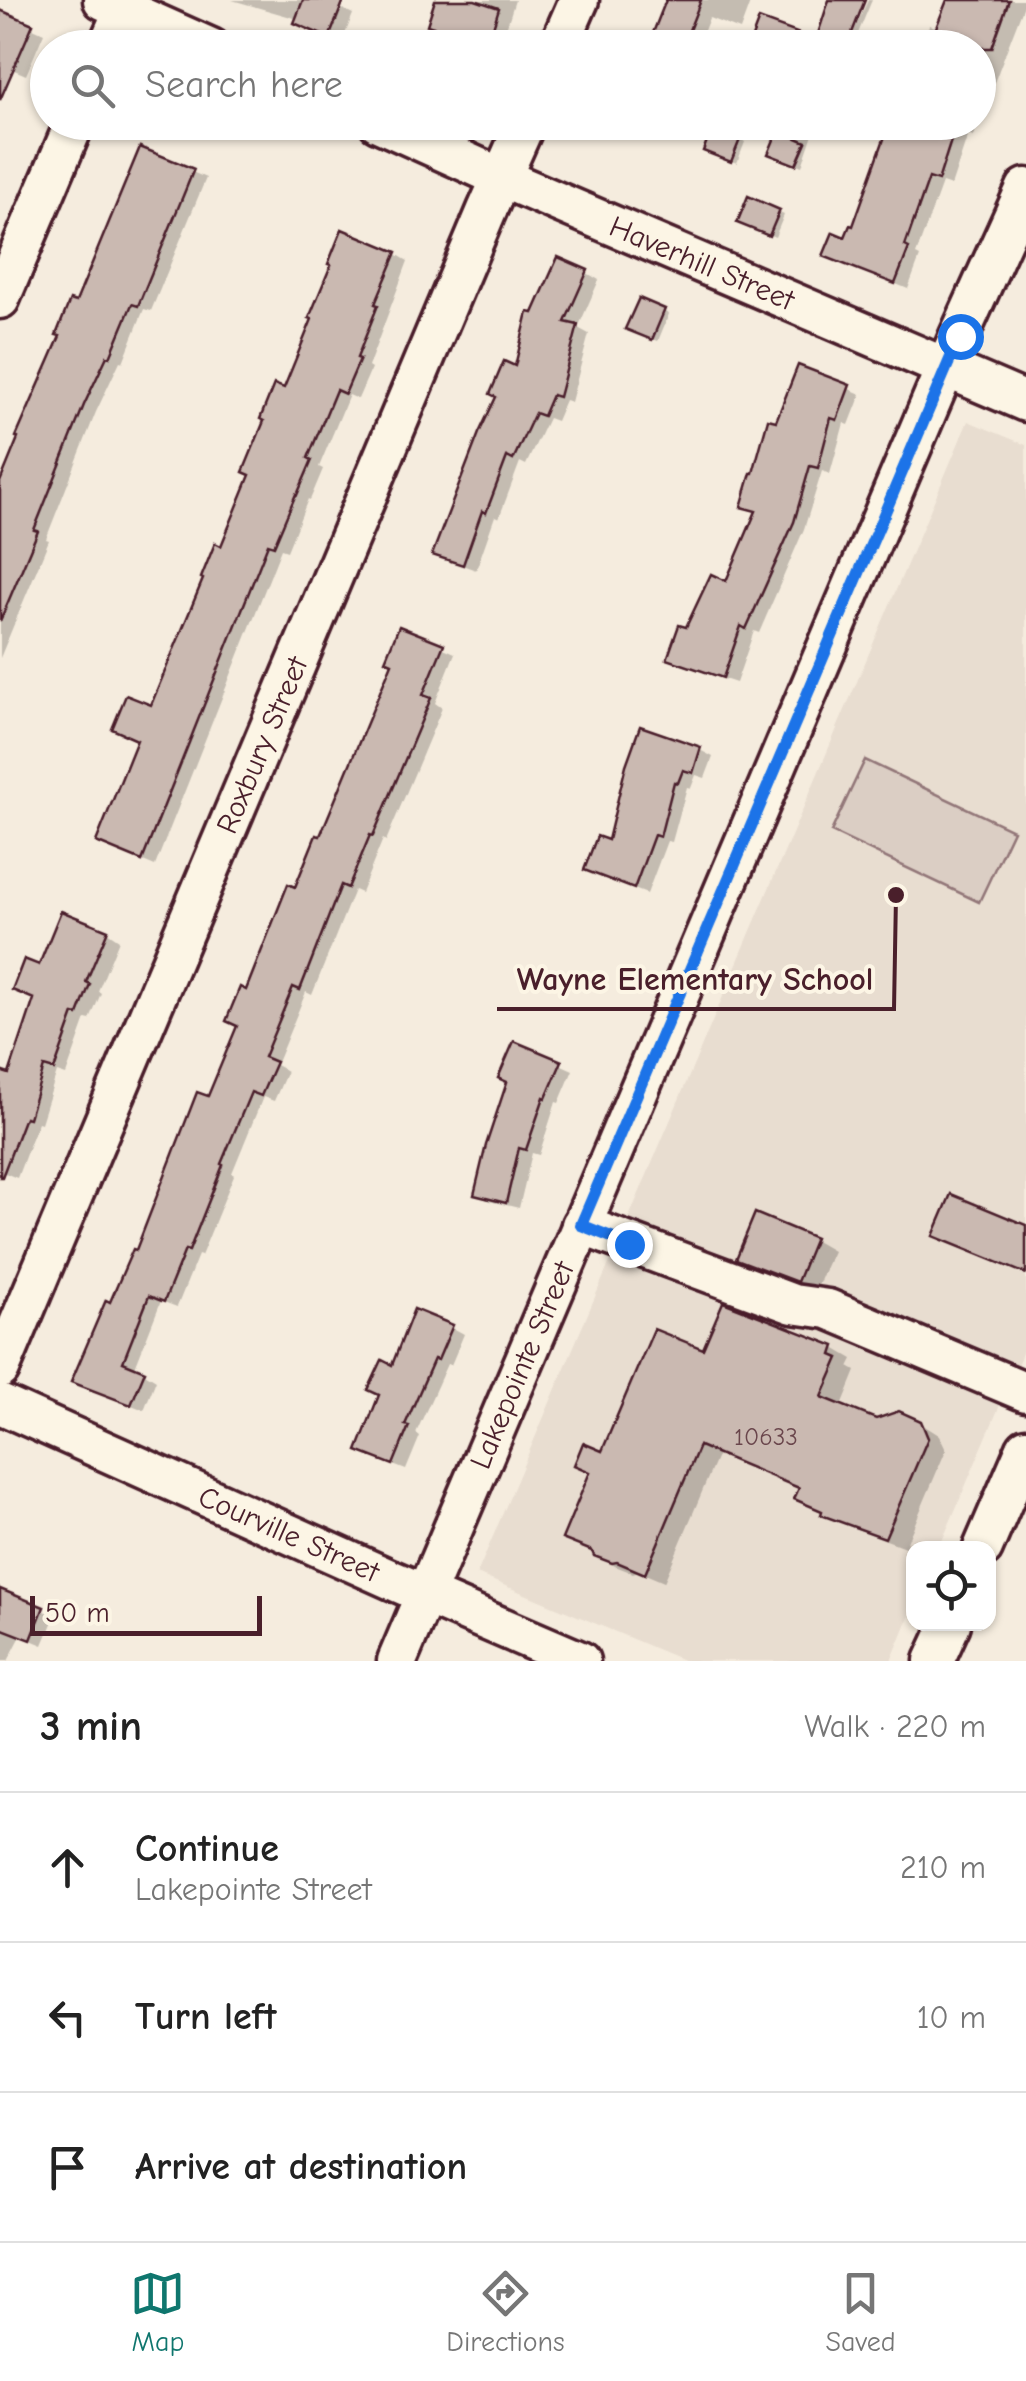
<!DOCTYPE html>
<html lang="en">
<head>
<meta charset="utf-8">
<style>
  body { margin:0; font-family:"Comic Neue",sans-serif; background:#f6f6f6; color:#222 }
  .controls { position:absolute; right:30px; bottom:30px; display:grid; overflow:hidden; border-radius:20px; box-shadow:0 2px 8px #0004 }
  .controls button { width:90px; height:90px; display:grid; place-items:center; padding:0; border:0; border-bottom:2px solid #e0e0e0; background:#fff; color:#222; font:50px sans-serif }
  .scale { position:absolute; left:30px; bottom:25px; width:232px; box-sizing:border-box; padding-left:10px; border:5px solid #4a1f2b; border-top:0; font-size:28px; line-height:35px; white-space:nowrap; color:#4a1f2b; -webkit-text-stroke:8px #fcf5e5; paint-order:stroke }
  .stop { position:absolute; width:30px; height:30px; margin:-22px; border:8px solid #1a73e8; border-radius:50%; background:#fff }
  .stop.end { background:#1a73e8; border-color:#fff; box-shadow:0 2px 10px #0008 }
  .list { margin:0; padding:0; list-style:none }
  h2 { display:flex; justify-content:space-between; align-items:center; height:130px; margin:0; padding:0 40px; font-size:42px }
  h2 small { font-size:32px; font-weight:400; color:#767676 }
  .list li { display:grid; grid-template-columns:65px 1fr auto; gap:30px; align-items:center; box-sizing:border-box; height:150px; padding:0 40px; border-top:2px solid #e0e0e0 }
  .list b { display:block; font-size:38px; white-space:nowrap }
  .list p { margin:0; font-size:32px; white-space:nowrap; color:#767676 }
  .list em { font-size:32px; font-style:normal; color:#767676 }
  .icon { flex:none; width:55px; height:55px; fill:none; stroke:currentColor; stroke-width:2; stroke-linecap:round; stroke-linejoin:round }
  .map { position:relative; flex:none; width:1026px; height:1661px; overflow:hidden }
  .search { position:absolute; background:#fff; box-shadow:0 2px 8px #0004; left:30px; right:30px; top:30px; height:110px; display:flex; align-items:center; gap:25px; box-sizing:border-box; padding:0 35px; border-radius:55px; color:#767676; font-size:38px }
  .sheet { height:580px; background:#fff }
  nav { display:flex; justify-content:space-around; align-items:center; box-sizing:border-box; height:140px; border-top:2px solid #e0e0e0; background:#fff; font-size:28px; color:#767676 }
  nav a { display:grid; justify-items:center; gap:5px }
  nav .on { color:#0f766e }
  .map>svg:first-child { display:block }
  .built { fill:#e8ddd0 }
  .green { fill:#dbcec4; stroke:#927678; stroke-width:2.5 }
  .shadow { fill:#0003 }
  .building { fill:#cab9b1; stroke:#4a1f2b; stroke-width:2.5 }
  .lines { fill:none; stroke-linecap:round; stroke-linejoin:round }
  .minor-casing { stroke:#4a1f2b; stroke-width:45 }
  .minor { stroke:#fcf5e5; stroke-width:38 }
  .route { stroke:#1a73e8; stroke-width:12 }
  .labels { text-anchor:middle; stroke-width:8; stroke-linejoin:round; paint-order:stroke }
  .number-label { font-size:25px; fill:#6a464c }
  .street-label { font-size:30px; fill:#4a1f2b; stroke:#fcf5e5 }
  .leader { fill:none; stroke:#4a1f2b; stroke-width:4 }
  .callout-dot { fill:#4a1f2b; stroke:#fcf5e5; stroke-width:4 }
  .callout-label { font-size:32px; text-anchor:middle; font-weight:bold; fill:#4a1f2b; stroke:#fcf5e5; stroke-width:8; stroke-linejoin:round; paint-order:stroke }
</style>
</head>
<body>
<div class="map">
<svg width="1026" height="1661" viewBox="0 0 1026 1661">
  <rect width="100%" height="100%" fill="#f5ecde"/>
  <filter id="ink" filterUnits="userSpaceOnUse"><feTurbulence type="fractalNoise" baseFrequency=".01" numOctaves="2"/><feDisplacementMap in="SourceGraphic" scale="20" xChannelSelector="R" yChannelSelector="G"/><feConvolveMatrix kernelMatrix="1 2 1 2 8 2 1 2 1" color-interpolation-filters="sRGB"/></filter>
  <g filter="url(#ink)">
    <path class="built" d="M968 421 1026 445V1344L939 1548H914L913 1608 891 1661H685L477 1574Z"/>
    <path class="green" d="M865 760 1013 830 979 902 831 832Z"/>
    <g class="shadow">
      <path d="M232 0H324L353 14 342 42 309 29 298 19Z"/>
      <path d="M437 0H515L500 48 441 30 430 24Z"/>
      <path d="M668 0H751L740 30 709 18 697 48H649Z"/>
      <path d="M837 0H862L846 35 851 37 868 0H872L852 48H751L817 43Z"/>
      <path d="M949 0H1026L973 137 968 135 951 186 942 183 916 255 920 257 908 289 826 255 847 240 929 122H978V48H922L929 25 939 28Z"/>
      <path d="M0 13 44 33 26 75 0 64Z"/>
      <path d="M784 122H817L802 166 772 153Z"/>
      <path d="M740 139 745 142 737 163 712 153Z"/>
      <path d="M141 150 206 178 151 311 144 309 123 362 120 361 96 412 46 539 49 540 0 658V488Z"/>
      <path d="M750 200 784 215 775 237 745 224Z"/>
      <path d="M396 254 408 261 368 367 371 369 358 399 349 395 319 467 323 469 310 500 308 499 287 551 281 549 155 866 112 848 153 708 222 549 286 392Z"/>
      <path d="M587 273 599 280 578 328 589 334 571 402 565 400 556 421 548 418 526 465 520 462 499 518 495 516 476 570 448 560 435 554 516 369 535 316Z"/>
      <path d="M640 301 669 314 658 341 634 331Z"/>
      <path d="M799 368 861 394 849 425 844 423 830 474 822 471 804 529 759 633 754 631 736 683 682 665 670 658 688 630 727 584 758 513 744 505Z"/>
      <path d="M400 629 455 653 435 703 442 708 386 841 383 839 361 893 354 890 312 995 306 992 276 1065 287 1071 274 1101 263 1097 232 1173 234 1175 201 1256 198 1255 177 1307 161 1301 135 1367 156 1380 144 1410 86 1387 112 1305 210 1099 239 1026 248 993 321 839 395 663Z"/>
      <path d="M642 730 700 750 713 757 705 778 696 775 691 788 687 787 672 842 667 841 647 894 599 876 587 869 610 844Z"/>
      <path d="M107 932 119 940 98 991 101 993 90 1020 86 1019 66 1075 57 1072 41 1123 38 1122 17 1178 0 1171V1086L10 1077 36 1000 41 968Z"/>
      <path d="M515 1044 573 1070 559 1103 556 1102 539 1155 532 1153 519 1208 489 1201 477 1194 510 1082Z"/>
      <path d="M756 1216 814 1240 833 1251 816 1290 757 1268 739 1258Z"/>
      <path d="M451 1327 464 1334 451 1365 447 1364 416 1433 420 1436 406 1470 372 1457Z"/>
      <path d="M834 1348 853 1359 849 1367 856 1371 841 1408 875 1422 920 1423 939 1435 946 1450 905 1547 843 1524 797 1498 801 1489 718 1454 664 1582 638 1571 633 1573 615 1566 565 1538 603 1454 704 1352Z"/>
      <path d="M0 1591 55 1616 43 1645 21 1636 8 1661H0Z"/>
    </g>
    <g class="building">
      <path d="M303 0H344L329 38 294 23Z"/>
      <path d="M435 0H475L499 8 488 44 427 25Z"/>
      <path d="M666 0H701L682 48H647Z"/>
      <path d="M829 0H865L846 48H748L759 19 816 40Z"/>
      <path d="M947 0H1009L992 48H928Z"/>
      <path d="M0 10 33 24 0 100Z"/>
      <path d="M890 122H957L938 181 929 178 905 246 909 248 895 284 823 256 833 232 845 237 850 225 853 226Z"/>
      <path d="M713 125 741 137 731 162 703 151Z"/>
      <path d="M778 130 806 142 796 165 768 154Z"/>
      <path d="M140 147 194 169 138 306 132 304 110 357 107 356 84 405 34 530 38 531 0 621V482L18 438 16 437 60 336 56 335 70 300 76 302Z"/>
      <path d="M748 196 780 210 769 236 737 223Z"/>
      <path d="M342 229 397 252 375 304 378 305 357 358 360 359 345 394 336 390 308 458 312 460 297 495 296 494 274 546 268 544 142 861 96 842 137 740 112 729 126 695 151 705 203 579 201 578 215 543 221 546 250 475 243 472 264 421 260 419 274 384 284 388 312 319 309 318 331 265 328 264Z"/>
      <path d="M558 257 588 270 565 322 578 325 559 397 552 395 543 416 535 413 513 460 507 457 486 513 482 511 463 565 432 555 479 433 496 397 490 394 504 361 515 366 528 312 533 313Z"/>
      <path d="M639 298 665 309 652 340 625 329Z"/>
      <path d="M798 365 850 385 837 420 831 418 818 468 810 466 794 522 746 629 741 626 723 678 667 659 679 625 686 627 711 574 726 581 756 511 741 507 751 473H753L768 419 776 421Z"/>
      <path d="M399 626 444 644 423 695 431 698 373 836 370 835 348 888 341 885 300 990 293 987 264 1057 276 1062 261 1096 251 1092 221 1164 223 1165 189 1251 185 1250 164 1302 149 1296 123 1362 145 1371 131 1405 71 1382 106 1300 110 1302 133 1249 136 1250 197 1092 208 1096 237 1026 226 1021 240 987 246 990 288 884 295 887 316 835 320 836 392 663 385 660Z"/>
      <path d="M640 726 701 747 693 773 683 770 678 783 674 782 660 837 654 835 634 889 584 870 597 836 608 840 626 765Z"/>
      <path d="M61 911 108 930 86 982 90 984 78 1015 74 1014 54 1070 44 1067 29 1118 25 1117 2 1177H0V1071L9 1074 34 999 12 990 24 959 39 965Z"/>
      <path d="M514 1041 562 1061 546 1098 544 1097 526 1150 519 1148 506 1203 474 1195 486 1145 507 1082 498 1078Z"/>
      <path d="M951 1194 1026 1225V1274L933 1236Z"/>
      <path d="M755 1213 815 1238 797 1282 736 1259Z"/>
      <path d="M723 1302 835 1346 832 1355 839 1358 822 1397 876 1419 899 1411 921 1421 928 1438 885 1538 821 1515 822 1511 794 1499 799 1488 699 1446 645 1574 617 1562 612 1563 594 1556 592 1551 562 1539 590 1472 574 1465 583 1443 602 1451 654 1329 703 1349Z"/>
      <path d="M414 1309 453 1325 438 1360 434 1359 405 1425 409 1426 393 1465 357 1451 379 1395 368 1390 382 1360 392 1365Z"/>
      <path d="M0 1589 44 1607 31 1640 0 1628Z"/>
    </g>
    <g class="lines">
      <g class="minor-casing">
        <g id="minor">
          <path d="M103 0 211 48"/>
          <path d="M107 48 128 0"/>
          <path d="M558 48 579 0"/>
          <path d="M378 122 502 178 1026 402"/>
          <path d="M0 299 75 122"/>
          <path d="M581 1225 793 1304 828 1309 1026 1392"/>
          <path d="M0 1369 487 210 526 122"/>
          <path d="M0 1404 392 1580 580 1661"/>
          <path d="M983 1548 1026 1448"/>
          <path d="M397 1661 959 336 1026 188"/>
          <path d="M934 1661 951 1624"/>
        </g>
      </g>
      <use href="#minor" class="minor"/>
    </g>
  </g>
  <g class="lines" filter="url(#ink)">
    <path class="route" d="M629 1244 581 1225 960 336"/>
  </g>
  <g class="labels">
    <g class="number-label">
      <text x="766" y="1445">10633</text>
    </g>
    <g class="street-label">
      <text transform="translate(702 263) rotate(23)" y="10">Haverhill Street</text>
      <text transform="translate(262 745) rotate(-67)" y="10">Roxbury Street</text>
      <text transform="translate(522 1365) rotate(-67)" y="10">Lakepointe Street</text>
      <text transform="translate(289 1534) rotate(24)" y="10">Courville Street</text>
    </g>
  </g>
  <path class="leader" d="M896 895L894 1009H497"/>
  <circle class="callout-dot" cx="896" cy="895" r="10"/>
  <g class="callout-label">
    <text x="695" y="990">Wayne Elementary School</text>
  </g>
</svg>
<div class="controls">
<button><svg class="icon" aria-label="locate" viewBox="0 0 24 24"><circle cx="12" cy="12" r="6"/><path d="M12 2v4M12 18v4M2 12h4M18 12h4"/></svg></button>
</div>
<div class="scale">50 m</div>
<div class="stop" style="left:960px;top:336px"></div>
<div class="stop end" style="left:629px;top:1244px"></div>
<div class="search"><svg class="icon" aria-label="search" viewBox="0 0 24 24"><circle cx="10" cy="10" r="6"/><path d="M15 15l6 6"/></svg>Search here</div>
</div>
<section class="sheet">
<h2>3 min<small>Walk · 220 m</small></h2>
<ul class="list">
<li><svg class="icon" aria-label="ahead" viewBox="0 0 24 24"><path d="M12 20V5M6 11l6-6 6 6"/></svg><div><b>Continue</b><p>Lakepointe Street</p></div><em>210 m</em></li>
<li><svg class="icon" aria-label="left" viewBox="0 0 24 24"><path d="M17 20v-9H6M10 6l-5 5 5 5"/></svg><div><b>Turn left</b></div><em>10 m</em></li>
<li><svg class="icon" aria-label="arrive" viewBox="0 0 24 24"><path d="M6 21V4h12l-3 4 3 4H6"/></svg><div><b>Arrive at destination</b></div></li>
</ul>
</section>
<nav>
<a class="on"><svg class="icon" aria-label="map" viewBox="0 0 24 24"><path d="M3 6l6-2 6 2 6-2v14l-6 2-6-2-6 2zM9 4v14M15 6v14"/></svg>Map</a>
<a><svg class="icon" aria-label="directions" viewBox="0 0 24 24"><path d="M12 3l9 9-9 9-9-9zM9 14v-3h6M13 9l2 2-2 2"/></svg>Directions</a>
<a><svg class="icon" aria-label="saved" viewBox="0 0 24 24"><path d="M7 4h10v16l-5-4-5 4z"/></svg>Saved</a>
</nav>
</body>
</html>
